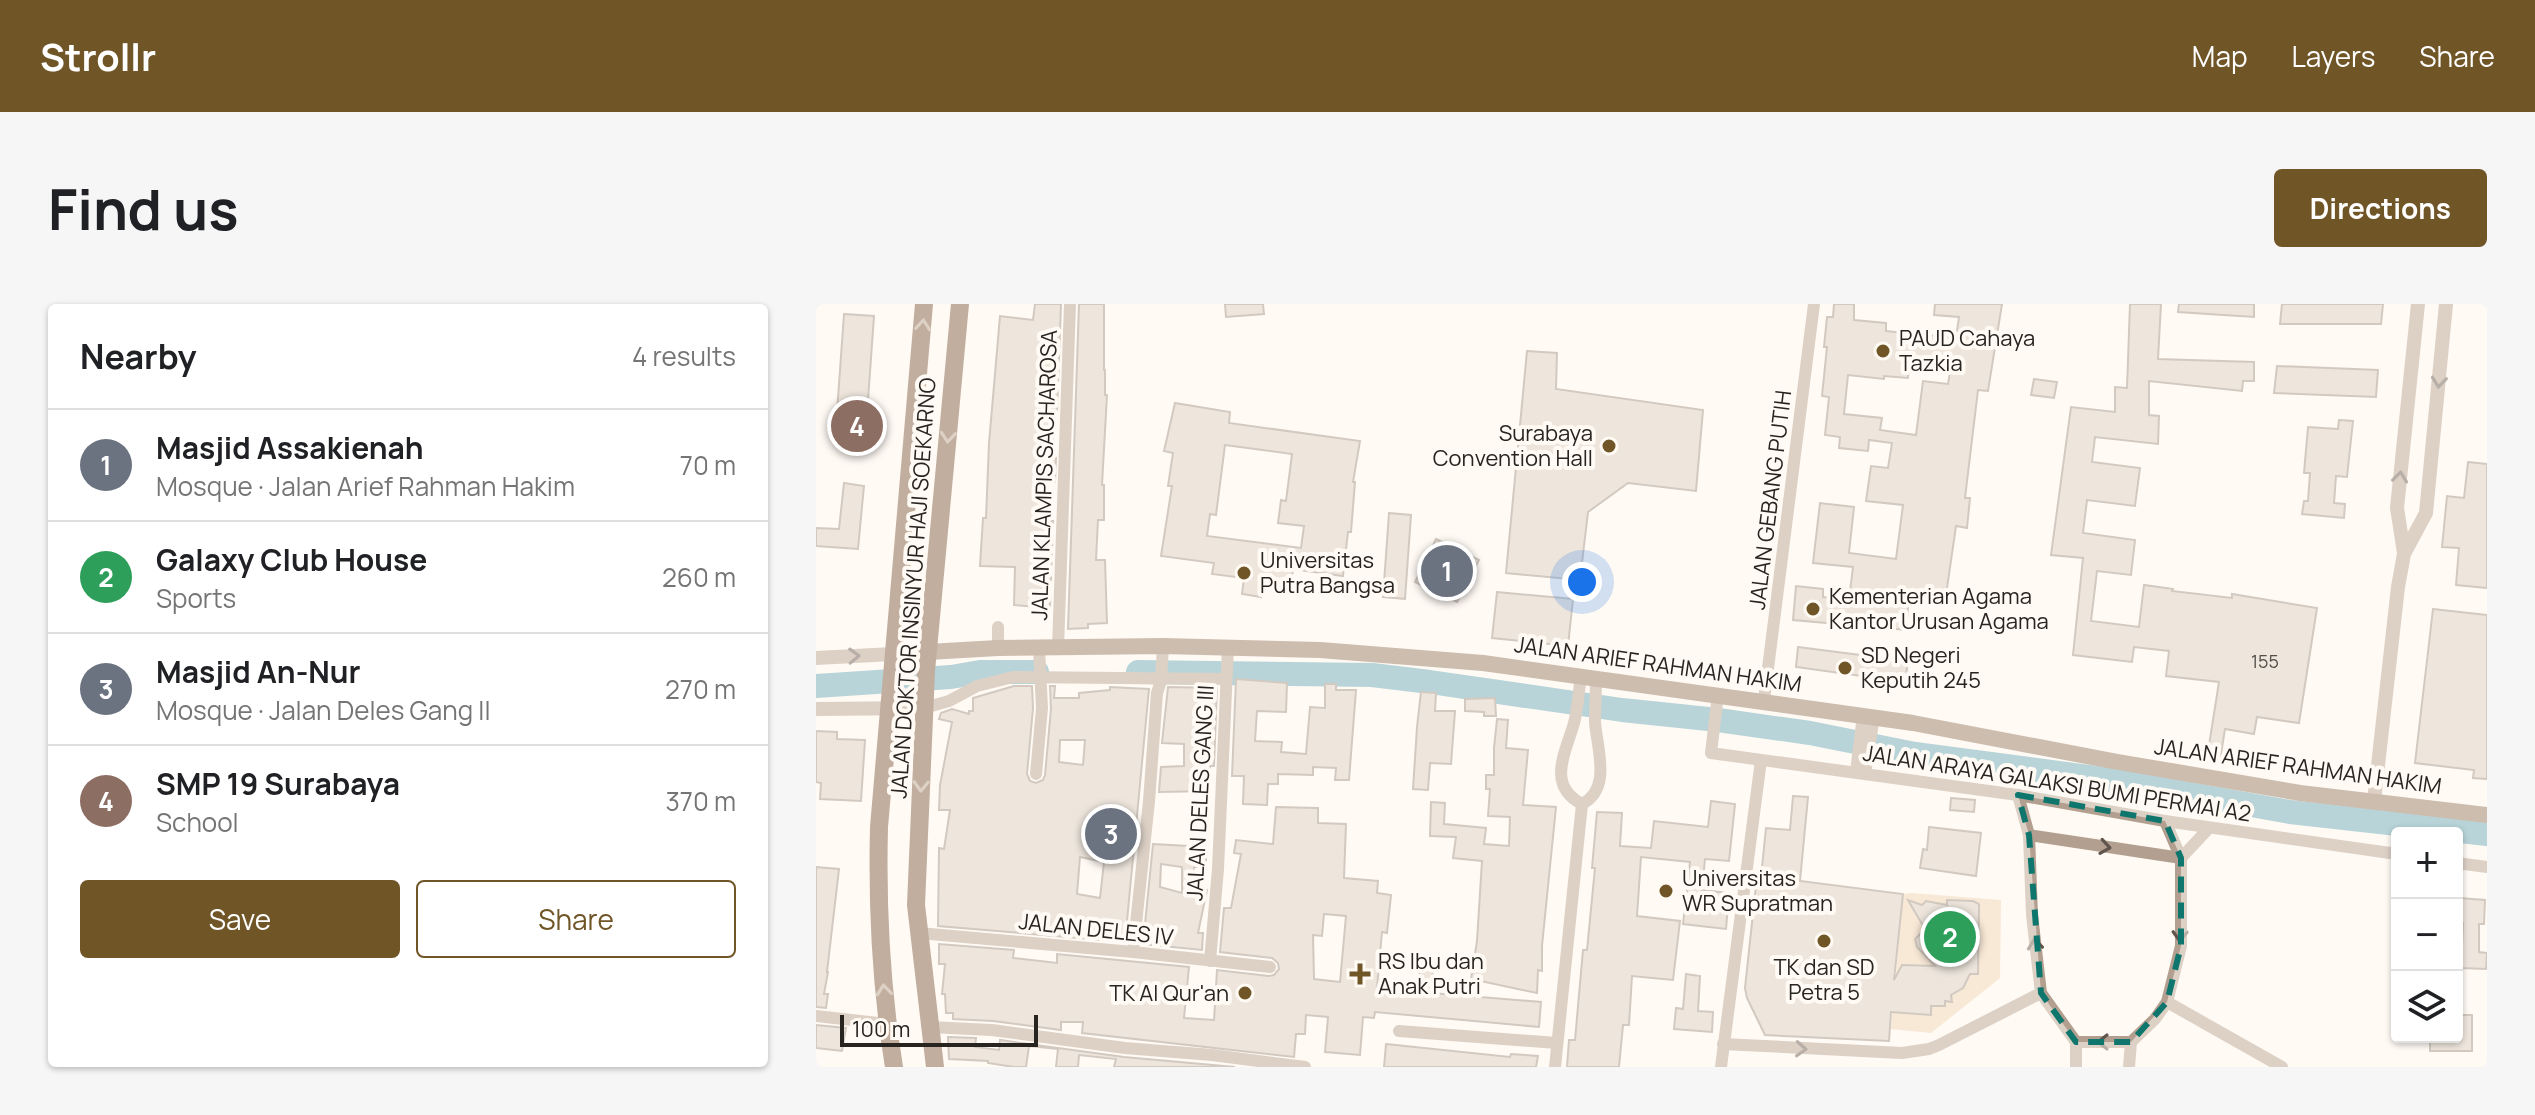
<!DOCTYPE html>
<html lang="en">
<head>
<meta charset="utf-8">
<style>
  body { margin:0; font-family:Manrope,sans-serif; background:#f6f6f6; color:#202124 }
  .controls { position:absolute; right:24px; bottom:24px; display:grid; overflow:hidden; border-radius:8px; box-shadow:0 2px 6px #0004 }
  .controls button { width:72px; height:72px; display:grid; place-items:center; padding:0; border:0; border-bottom:2px solid #e0e0e0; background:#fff; color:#202124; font:40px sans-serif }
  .scale { position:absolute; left:24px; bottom:20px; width:198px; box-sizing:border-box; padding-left:8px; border:4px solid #28241f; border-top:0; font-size:22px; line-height:28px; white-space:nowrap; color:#28241f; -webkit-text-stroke:6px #fffaf4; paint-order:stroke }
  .you { position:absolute; left:766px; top:278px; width:28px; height:28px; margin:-20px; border:6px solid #fff; border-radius:50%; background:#1a73e8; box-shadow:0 0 0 12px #1a73e833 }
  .badge { display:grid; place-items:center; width:52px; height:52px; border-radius:50%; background:#705527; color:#fff; font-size:26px; font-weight:700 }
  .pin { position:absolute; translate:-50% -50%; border:4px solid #fff; box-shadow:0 2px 8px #0006 }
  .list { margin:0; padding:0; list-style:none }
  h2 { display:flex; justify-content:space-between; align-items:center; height:104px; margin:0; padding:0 32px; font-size:34px }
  h2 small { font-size:26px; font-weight:400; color:#757577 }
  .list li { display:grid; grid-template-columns:52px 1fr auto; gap:24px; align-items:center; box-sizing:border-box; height:112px; padding:0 32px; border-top:2px solid #e0e0e0 }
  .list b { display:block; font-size:30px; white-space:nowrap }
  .list p { margin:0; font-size:26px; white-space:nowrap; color:#757577 }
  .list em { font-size:26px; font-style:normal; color:#757577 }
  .actions { display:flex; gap:16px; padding:24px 32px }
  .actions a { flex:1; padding:18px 0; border:2px solid #705527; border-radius:8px; text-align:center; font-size:28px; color:#705527 }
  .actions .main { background:#705527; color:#fff }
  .icon { flex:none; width:44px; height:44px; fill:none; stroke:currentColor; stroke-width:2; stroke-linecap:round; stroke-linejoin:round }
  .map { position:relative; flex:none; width:1671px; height:763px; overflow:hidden; border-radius:8px }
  header { display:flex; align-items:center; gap:48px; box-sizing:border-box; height:112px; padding:0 40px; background:#705527; color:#fff }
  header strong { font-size:38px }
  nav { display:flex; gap:44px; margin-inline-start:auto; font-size:28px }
  .intro { display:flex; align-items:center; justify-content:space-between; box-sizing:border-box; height:192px; padding:0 48px }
  h1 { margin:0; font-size:56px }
  .button { padding:20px 36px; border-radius:8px; background:#705527; color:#fff; font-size:28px; font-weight:700 }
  main { display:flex; gap:48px; padding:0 48px }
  aside { flex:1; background:#fff; border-radius:8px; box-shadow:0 2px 6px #0004 }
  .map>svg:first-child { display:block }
  .green { fill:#efd2b1 }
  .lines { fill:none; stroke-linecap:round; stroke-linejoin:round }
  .river { stroke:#62a7b6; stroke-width:24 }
  .building { fill:#dacec1; stroke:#9b9084; stroke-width:2; fill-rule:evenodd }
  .minor { stroke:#b39f8f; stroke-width:12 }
  .tertiary { stroke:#b39f8f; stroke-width:14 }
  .secondary { stroke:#8f735b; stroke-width:16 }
  .primary { stroke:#765337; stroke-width:18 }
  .oneway { stroke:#b49e8c }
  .oneway2 { stroke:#60554c }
  .marked { fill:none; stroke:#0f766e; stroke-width:6; stroke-dasharray:16 10; stroke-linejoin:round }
  .poi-dot { fill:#705527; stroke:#fffaf4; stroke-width:3 }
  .labels { text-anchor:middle; stroke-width:8; stroke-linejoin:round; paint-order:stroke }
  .number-label { font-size:18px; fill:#544e48 }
  .poi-label { font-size:22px; fill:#28241f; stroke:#fffaf4; text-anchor:start }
  .street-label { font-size:22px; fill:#28241f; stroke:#fffaf4 }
</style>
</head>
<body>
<header>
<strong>Strollr</strong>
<nav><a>Map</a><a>Layers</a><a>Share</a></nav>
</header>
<div class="intro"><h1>Find us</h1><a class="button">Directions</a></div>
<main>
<aside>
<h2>Nearby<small>4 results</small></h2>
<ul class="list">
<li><span class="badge" style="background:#6b7280">1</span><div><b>Masjid Assakienah</b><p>Mosque · Jalan Arief Rahman Hakim</p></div><em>70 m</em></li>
<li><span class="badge" style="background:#2e9e5b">2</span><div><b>Galaxy Club House</b><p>Sports</p></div><em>260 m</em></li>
<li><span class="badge" style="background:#6b7280">3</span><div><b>Masjid An-Nur</b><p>Mosque · Jalan Deles Gang II</p></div><em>270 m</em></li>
<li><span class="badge" style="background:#8d6e63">4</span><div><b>SMP 19 Surabaya</b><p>School</p></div><em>370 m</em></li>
</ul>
<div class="actions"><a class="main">Save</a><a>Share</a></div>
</aside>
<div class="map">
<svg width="1671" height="763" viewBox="0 0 1671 763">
  <rect width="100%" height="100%" fill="#fffaf4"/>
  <path class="green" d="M1095 589 1185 596 1184 674 1115 729 1075 725 1087 590Z"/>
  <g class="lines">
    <g class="river">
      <path d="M322 368 556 371 614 378 806 406 902 416 994 429 1099 450 1296 476 1474 508 1671 530"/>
      <path d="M0 382 135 373 164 368H221"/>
    </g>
  </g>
  <g class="building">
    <path d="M219 0H245L241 108 238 110 237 134V154H240L239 178H231L229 217H237L234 304 198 301 199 263 164 262 167 214H170L173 139 184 12 217 16Z"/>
    <path d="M263 0H288V66H289V91H291L286 181H288V216H282L280 256H289L291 319 272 320V324L252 325Z"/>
    <path d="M409 0H447L448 10 410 13Z"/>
    <path d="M1018 0H1038V16L1070 19V27L1140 34 1143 13 1118 11 1119 0H1186L1172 87 1162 86 1149 194H1154L1151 224 1140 222 1129 298 1093 292 1090 326 977 316 980 282 1007 285V293L1033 295 1037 263 997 259 1004 199 1038 203 1033 249 1080 255 1087 201 1050 197 1055 162 1072 164 1076 139 1053 136 1052 147 1023 144 1024 133 1009 131 1013 93 1006 92 1011 43H1008L1011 13H1017ZM1094 52 1136 56 1132 80 1107 77 1100 131 1064 126 1066 114 1028 110 1032 71 1068 75V72L1092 74Z"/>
    <path d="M1314 0H1345L1342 55 1438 58V77H1427L1426 87 1333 77V111L1343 112 1342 140 1279 133 1276 158 1324 164 1319 202 1271 196 1267 229 1319 236 1315 271 1281 267 1275 317 1323 323 1328 281 1357 285 1356 287 1416 294V290L1501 304 1483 419 1441 413 1438 430 1409 425 1404 456 1391 454 1403 378 1350 372 1353 347 1318 343 1316 358 1257 351 1267 254 1235 251 1255 103 1299 108V83L1311 84Z"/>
    <path d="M1363 0H1438V13L1362 8Z"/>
    <path d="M1466 0H1567L1565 20H1464Z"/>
    <path d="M28 10 58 12 50 124 20 122Z"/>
    <path d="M711 47 741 49 740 85 887 106 880 187 812 179 772 208 764 276 690 269Z"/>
    <path d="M1461 62 1562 66 1560 93 1458 89Z"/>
    <path d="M1218 75 1241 78 1238 94 1215 91Z"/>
    <path d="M359 99 414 108 413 119 544 137 537 178H539L535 228H532L527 272 477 265 475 281 447 277 445 293 426 290 428 274 396 270 398 259 345 252 356 182H352L357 149 348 147ZM409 141 476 150 470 197 465 196 462 219 488 222 485 244 391 232 394 210 400 211Z"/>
    <path d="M1523 116 1537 117 1531 173 1520 172 1518 199 1529 200 1528 214 1486 210 1488 197H1492L1494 169H1488L1492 123 1522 125Z"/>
    <path d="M1652 158 1671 160V284L1640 281 1643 244 1626 243 1631 192 1648 194Z"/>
    <path d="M28 179 48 182 42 245 0 242V224L23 225Z"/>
    <path d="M573 209 595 211 589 295 567 293Z"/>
    <path d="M620 235 663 256 641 298 599 278Z"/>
    <path d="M681 288 757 295 752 342 676 334Z"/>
    <path d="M1617 305 1671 311V475L1657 474 1658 466 1599 459Z"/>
    <path d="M982 343 1092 357 1089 378 980 363Z"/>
    <path d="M420 375 471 379 470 408 441 407 439 437 466 438 465 448 490 450 494 403 509 404V380H520V386H540L533 476H519L520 464 497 463V471L462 470V480H452L451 501 427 500 428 472H416Z"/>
    <path d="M198 382H216L217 404 211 470 214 477 220 479 227 476 229 471 235 405 234 382H239L238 394H263V389L294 386V383L333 385 309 638 122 622 123 544 128 545 134 506H123L124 481 136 418 123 415 125 409 136 405 153 410V407H157V394ZM244 436H269L267 461 243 458ZM264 553 288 558 284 594 261 590Z"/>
    <path d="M352 383 401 384 398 462H394V487L343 488 345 463 368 462V440L346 439Z"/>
    <path d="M605 388 620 389 619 407H639L635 460 614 459 612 486 597 485 601 423Z"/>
    <path d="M679 394 680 412H668V408L649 407V395Z"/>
    <path d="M681 415 692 416 690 444 712 446 707 501 740 503 726 642V667L722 666 721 689 655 675 661 637 666 557 637 554 640 533 614 532 615 498 629 499 628 520 670 524 668 540 693 542 694 513 672 512 674 485H670V471H678V444Z"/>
    <path d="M0 427 21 428V435L49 436 45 497 4 495 5 479 0 478Z"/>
    <path d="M977 492 992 493 984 577 1087 590 1078 676 1086 661 1119 662 1101 643 1099 635 1109 625 1092 596 1106 601 1110 597 1131 601V596L1157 597 1163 600 1162 670H1154L1147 684 1135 691 1136 698 1129 697V702H1115V711L1075 708 1073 737 949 731 931 694 929 684 941 572 945 573 950 524 974 526Z"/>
    <path d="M1135 494 1159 496 1158 508 1134 506Z"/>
    <path d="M895 497 919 500 913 557 889 555 886 586 913 589 910 625 867 620 874 558 825 553 821 612 864 617 857 676 816 672 813 721H807L803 763H751L753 736H759L767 646H771L779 564H776L781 508 806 509 804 542 835 544 838 517 892 523Z"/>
    <path d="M460 503 502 504V519L530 520 528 574 562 577 561 589 575 591 571 629 566 628 561 684 603 686 604 656H617L616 689 725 698 723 723 559 708 558 714 547 713 544 751 509 748 512 713 490 711 489 730H480L478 753 266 729 267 718H245V726L177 717 137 715V709H130L129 690H126L129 660H123V640L198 646 197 654 241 659V650L373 663 368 714 398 716 401 666 453 672 458 671 463 665 462 659 456 654 404 648 408 604H415L425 550 418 549 420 536 457 540ZM508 610 530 612 524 678 498 675 497 631 506 632Z"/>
    <path d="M1113 523 1165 529 1160 572 1104 564 1107 545 1111 546Z"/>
    <path d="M337 540 390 543V563H378L377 583 391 586 382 629H387L386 646 327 640ZM345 560 366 563V589L344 583Z"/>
    <path d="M0 563 23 565 11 668H12L8 690H12L10 704 0 703Z"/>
    <path d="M1643 594 1669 596 1668 620H1663V648L1671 649 1670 665 1645 664 1647 619H1642Z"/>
    <path d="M870 670 884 672 882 707 897 708 896 728 858 725 860 704 867 705Z"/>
    <path d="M1641 711H1656V747H1614V733H1641Z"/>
    <path d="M0 721 30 724 26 747 0 744Z"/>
    <path d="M132 733 160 734 159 743 183 746 184 736 308 753 419 763H298L300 755 263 751 262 763H240L242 745 213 742 210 763H198L172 759V757L133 755Z"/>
    <path d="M570 740 694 753 695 750 722 752 720 763H568Z"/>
  </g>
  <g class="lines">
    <g class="minor">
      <path d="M182 344V323"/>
      <path d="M242 344 254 0"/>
      <path d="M765 371C763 386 762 401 759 415 752 445 728 480 766 500"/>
      <path d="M902 390 895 449 1202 491 1349 517 1581 550"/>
      <path d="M948 396 998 0"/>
      <path d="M108 404 133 397 161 382 197 373 410 375"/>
      <path d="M1040 468 1047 411"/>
      <path d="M220 470 226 404 223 344"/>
      <path d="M1049 470 1058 412"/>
      <path d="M1202 491 1213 531 1216 611 1225 689 1260 738V763"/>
      <path d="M766 500C796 485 781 445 779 418 779 403 780 388 780 373"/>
      <path d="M1213 531 1365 554"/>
      <path d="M1365 554 1393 524"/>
      <path d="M1641 559 1671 563"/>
      <path d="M103 629 317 648 454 663"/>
      <path d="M317 648 333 497 341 389 345 377 347 342"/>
      <path d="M394 657 402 565 412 343"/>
      <path d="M1351 698 1466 763"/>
      <path d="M0 712 71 720"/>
      <path d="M113 723 176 726 309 744 396 751 489 763"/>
      <path d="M583 727 741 739"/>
      <path d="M1260 738H1315"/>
      <path d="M907 740 1086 749 1113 745 1123 741 1225 689"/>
      <path d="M739 763 766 500"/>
      <path d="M905 763 945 456"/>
      <path d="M1313 763 1315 738 1339 715 1351 698 1365 642V554L1349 517"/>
    </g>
    <g class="tertiary">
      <path d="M1588 249 1581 204 1602 0"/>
      <path d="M0 354 77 350"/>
      <path d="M0 405 108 404"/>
      <path d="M1558 497 1582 283 1588 250 1610 209 1630 0"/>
    </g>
    <path class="secondary" d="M77 350 182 344 347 342 504 346 667 359 1097 419 1302 458 1484 489 1671 511"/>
    <g class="primary">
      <path d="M78 763C65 683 61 603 63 523L108 0"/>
      <path d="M119 763 100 601 110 367 144 0"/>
    </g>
  </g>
  <defs><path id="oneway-chevron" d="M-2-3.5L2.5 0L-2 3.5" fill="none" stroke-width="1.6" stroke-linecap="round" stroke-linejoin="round" transform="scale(2)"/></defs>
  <g class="oneway">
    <use href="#oneway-chevron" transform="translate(107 21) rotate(-85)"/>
    <use href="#oneway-chevron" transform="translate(132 133) rotate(95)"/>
    <use href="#oneway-chevron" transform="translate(105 482) rotate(92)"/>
    <use href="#oneway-chevron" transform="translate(68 686) rotate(-96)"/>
  </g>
  <g class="oneway2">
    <use href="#oneway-chevron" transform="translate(1623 78) rotate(96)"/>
    <use href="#oneway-chevron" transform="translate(1584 173) rotate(-83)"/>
    <use href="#oneway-chevron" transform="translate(38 352) rotate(-2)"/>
    <use href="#oneway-chevron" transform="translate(1289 543) rotate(9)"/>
    <use href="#oneway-chevron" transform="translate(1364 632) rotate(92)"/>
    <use href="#oneway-chevron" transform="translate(1219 640) rotate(-97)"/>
    <use href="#oneway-chevron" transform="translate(1287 738) rotate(180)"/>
    <use href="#oneway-chevron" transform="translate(985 745) rotate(3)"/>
  </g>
  <path d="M0 0H1671V763H0ZM1202 491 1349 517 1365 554V642L1351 698 1315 738H1260L1225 689 1213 531Z" fill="#fffaf4" fill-opacity=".55" fill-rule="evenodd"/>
  <path class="marked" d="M1202 491 1349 517 1365 554V642L1351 698 1315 738H1260L1225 689 1213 531Z"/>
  <g class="poi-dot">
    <circle cx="1067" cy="47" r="8"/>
    <circle cx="793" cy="142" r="8"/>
    <circle cx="428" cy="269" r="8"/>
    <circle cx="997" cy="305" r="8"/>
    <circle cx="1029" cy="364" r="8"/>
    <circle cx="850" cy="587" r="8"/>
    <circle cx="1008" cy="637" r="8"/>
    <path d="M540 658h8v8h8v8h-8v8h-8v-8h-8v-8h8z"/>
    <circle cx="429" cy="689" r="8"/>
  </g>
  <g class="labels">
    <g class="number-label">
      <text x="1449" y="364">155</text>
    </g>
    <g class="poi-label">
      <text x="1083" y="42">PAUD Cahaya<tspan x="1083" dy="25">Tazkia</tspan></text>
      <text x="777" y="137" text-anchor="end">Surabaya<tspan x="777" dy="25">Convention Hall</tspan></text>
      <text x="444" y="264">Universitas<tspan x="444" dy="25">Putra Bangsa</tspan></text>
      <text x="1013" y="300">Kementerian Agama<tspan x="1013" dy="25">Kantor Urusan Agama</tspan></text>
      <text x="1045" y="359">SD Negeri<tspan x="1045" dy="25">Keputih 245</tspan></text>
      <text x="866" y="582">Universitas<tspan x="866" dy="25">WR Supratman</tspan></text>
      <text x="562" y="665">RS Ibu dan<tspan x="562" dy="25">Anak Putri</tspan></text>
      <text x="1008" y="671" text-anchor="middle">TK dan SD<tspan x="1008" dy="25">Petra 5</tspan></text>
      <text x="413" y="697" text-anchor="end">TK Al Qur'an</text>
    </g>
    <g class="street-label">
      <text transform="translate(228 171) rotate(-88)" y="8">JALAN KLAMPIS SACHAROSA</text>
      <text transform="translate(954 196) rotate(-83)" y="8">JALAN GEBANG PUTIH</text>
      <text transform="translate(97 284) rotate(-86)" y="8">JALAN DOKTOR INSINYUR HAJI SOEKARNO</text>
      <text transform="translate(842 360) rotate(8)" y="8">JALAN ARIEF RAHMAN HAKIM</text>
      <text transform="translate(1482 462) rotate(8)" y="8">JALAN ARIEF RAHMAN HAKIM</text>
      <text transform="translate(1241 479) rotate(9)" y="8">JALAN ARAYA GALAKSI BUMI PERMAI A2</text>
      <text transform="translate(384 489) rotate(-87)" y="8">JALAN DELES GANG III</text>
      <text transform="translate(280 625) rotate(6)" y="8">JALAN DELES IV</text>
    </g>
  </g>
</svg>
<div class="controls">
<button>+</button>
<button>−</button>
<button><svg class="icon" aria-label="layers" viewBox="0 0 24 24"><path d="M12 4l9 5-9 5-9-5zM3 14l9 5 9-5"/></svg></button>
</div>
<div class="scale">100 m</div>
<div class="you"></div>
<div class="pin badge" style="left:631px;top:267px;background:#6b7280">1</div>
<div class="pin badge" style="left:1134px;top:633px;background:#2e9e5b">2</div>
<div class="pin badge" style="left:295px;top:530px;background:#6b7280">3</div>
<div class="pin badge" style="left:41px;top:122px;background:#8d6e63">4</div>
</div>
</main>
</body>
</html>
